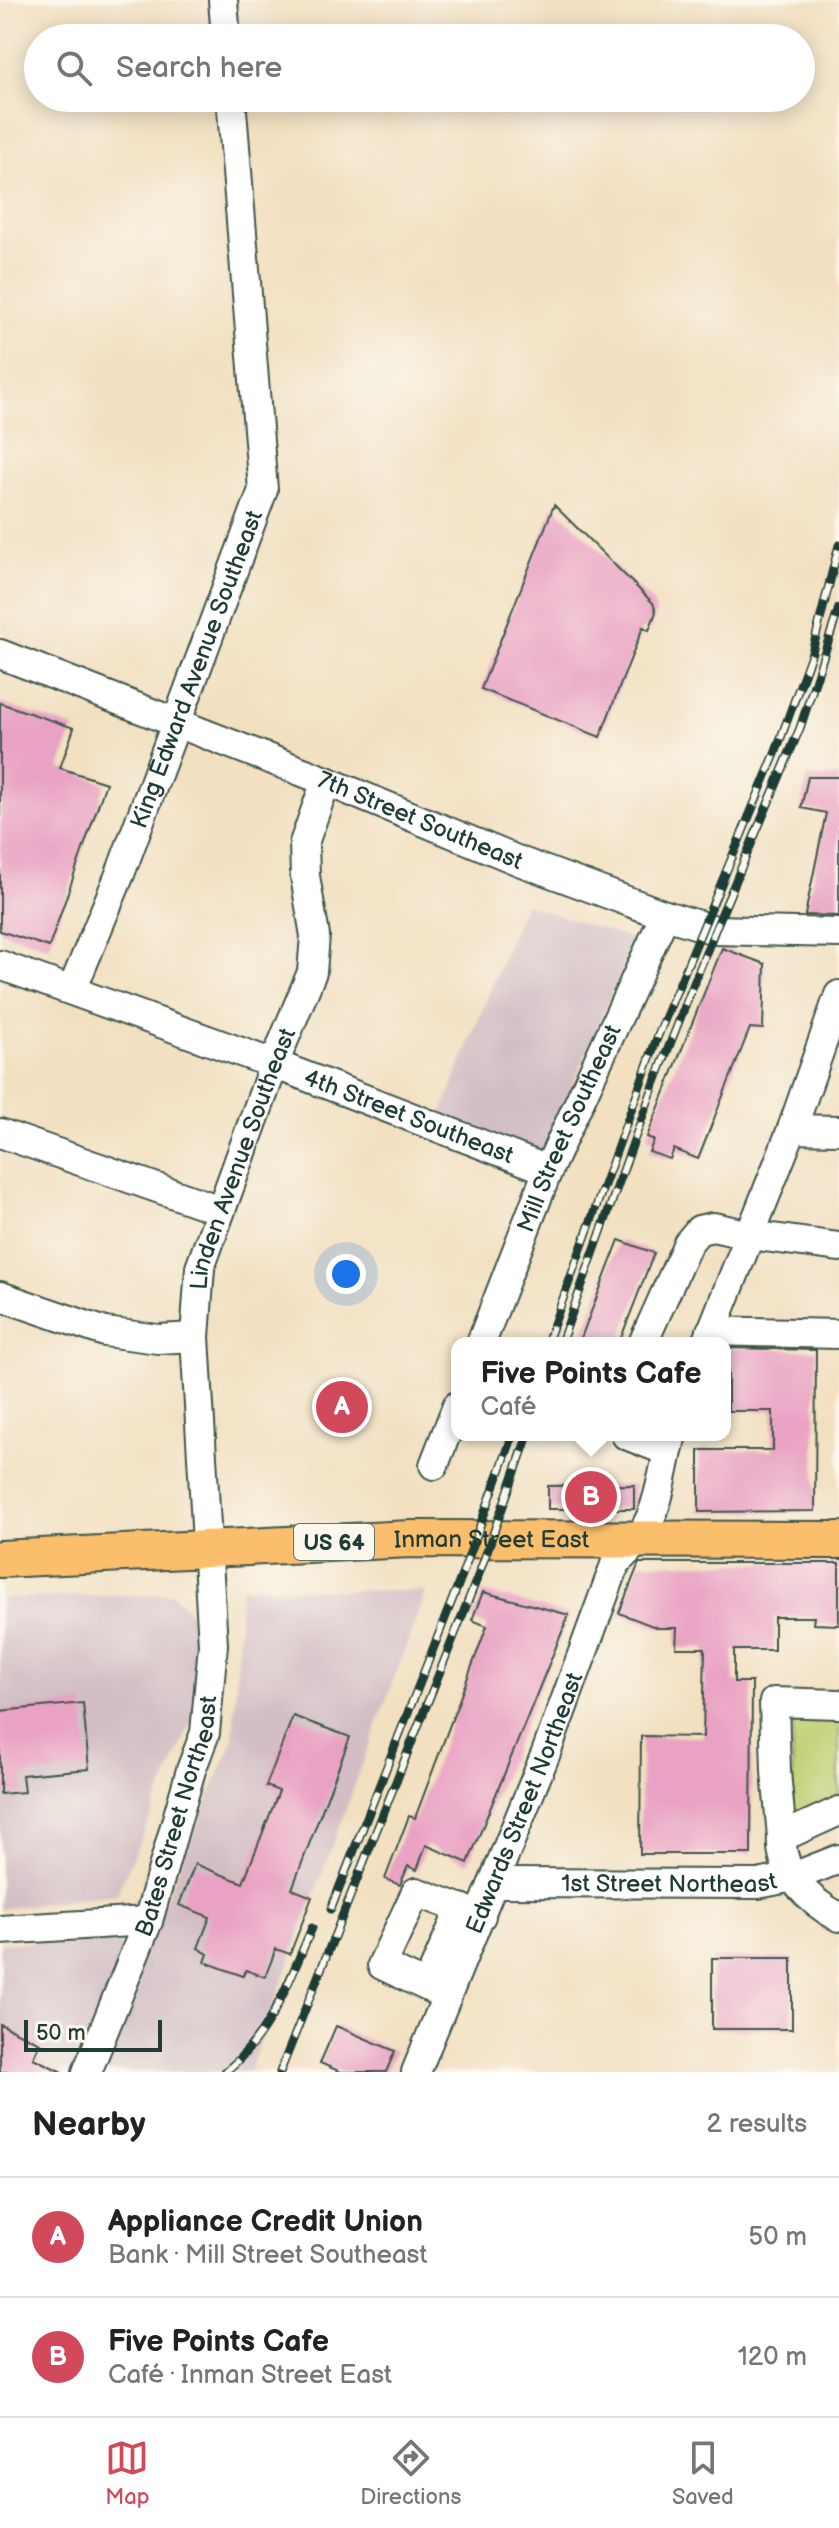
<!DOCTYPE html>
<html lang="en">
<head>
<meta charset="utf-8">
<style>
  body { margin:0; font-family:"Balsamiq Sans",sans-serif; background:#f6f6f6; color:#222 }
  .scale { position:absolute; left:24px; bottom:20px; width:138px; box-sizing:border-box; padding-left:8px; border:4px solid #1f3d34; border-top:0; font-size:22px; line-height:28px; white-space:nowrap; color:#1f3d34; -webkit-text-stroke:6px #fbf7ec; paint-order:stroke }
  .you { position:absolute; left:346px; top:1274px; width:28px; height:28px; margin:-20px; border:6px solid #fff; border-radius:50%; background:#1a73e8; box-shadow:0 0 0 12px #1a73e833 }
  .badge { display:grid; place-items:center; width:52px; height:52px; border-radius:50%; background:#d1495b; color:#fff; font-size:26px; font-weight:700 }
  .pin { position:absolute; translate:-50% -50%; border:4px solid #fff; box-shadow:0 2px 8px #0006 }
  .popup { position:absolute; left:451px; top:1337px; width:280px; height:104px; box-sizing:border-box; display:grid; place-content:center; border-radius:16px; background:#fff; filter:drop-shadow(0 2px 6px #0005); font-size:26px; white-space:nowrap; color:#767676 }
  .popup b { font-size:30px; color:#222 }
  .popup::after { content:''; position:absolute; left:50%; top:100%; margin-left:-16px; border:16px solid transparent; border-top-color:#fff }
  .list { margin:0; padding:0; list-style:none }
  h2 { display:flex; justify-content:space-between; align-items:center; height:104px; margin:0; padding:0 32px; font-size:34px }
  h2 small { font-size:26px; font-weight:400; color:#767676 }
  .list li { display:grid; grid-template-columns:52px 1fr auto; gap:24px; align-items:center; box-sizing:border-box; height:120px; padding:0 32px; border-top:2px solid #e0e0e0 }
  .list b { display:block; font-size:30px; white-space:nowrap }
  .list p { margin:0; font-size:26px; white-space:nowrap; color:#767676 }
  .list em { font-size:26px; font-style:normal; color:#767676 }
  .icon { flex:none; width:44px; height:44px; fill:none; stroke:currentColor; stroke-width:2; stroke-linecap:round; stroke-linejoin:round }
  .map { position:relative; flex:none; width:839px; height:2072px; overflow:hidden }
  .search { position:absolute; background:#fff; box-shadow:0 4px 20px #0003; left:24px; right:24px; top:24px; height:88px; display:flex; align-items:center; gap:20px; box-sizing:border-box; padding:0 28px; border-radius:44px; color:#767676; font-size:30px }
  .sheet { height:344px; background:#fff }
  nav { display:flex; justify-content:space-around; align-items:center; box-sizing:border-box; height:112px; border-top:2px solid #e0e0e0; background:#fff; font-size:22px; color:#767676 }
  nav a { display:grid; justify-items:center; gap:4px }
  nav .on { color:#d1495b }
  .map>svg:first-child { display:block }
  .industrial { fill:#d2bec4 }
  .green { fill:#bece70; stroke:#6e8652; stroke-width:2 }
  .building { fill:#e9a2c3 }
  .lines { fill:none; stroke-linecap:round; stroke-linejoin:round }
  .minor-casing { stroke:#3f5549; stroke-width:32 }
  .major-casing { stroke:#3f5549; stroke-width:40 }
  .minor { stroke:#fff; stroke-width:28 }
  .major { stroke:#fabe6d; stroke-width:36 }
  .rail-casing { stroke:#1f3d34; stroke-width:9 }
  .rail { stroke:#fbf7ec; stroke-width:6; stroke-dasharray:18; stroke-linecap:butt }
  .labels { text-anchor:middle; stroke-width:6; stroke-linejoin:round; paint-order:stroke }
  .shield { fill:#fbf7ec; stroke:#61756b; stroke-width:2 }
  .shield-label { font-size:22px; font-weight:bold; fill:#1f3d34 }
  .street-label { font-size:24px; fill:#1f3d34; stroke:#fbf7ec }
</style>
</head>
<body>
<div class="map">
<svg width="839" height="2072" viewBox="0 0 839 2072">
  <rect width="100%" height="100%" fill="#fbf7ec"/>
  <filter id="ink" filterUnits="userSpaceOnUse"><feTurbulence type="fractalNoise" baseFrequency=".0125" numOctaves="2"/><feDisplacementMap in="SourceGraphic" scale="16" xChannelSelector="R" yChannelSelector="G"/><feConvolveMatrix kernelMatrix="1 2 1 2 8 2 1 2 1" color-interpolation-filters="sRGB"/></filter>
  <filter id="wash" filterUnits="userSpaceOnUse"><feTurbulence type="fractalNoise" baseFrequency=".006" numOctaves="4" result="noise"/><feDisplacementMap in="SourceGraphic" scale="32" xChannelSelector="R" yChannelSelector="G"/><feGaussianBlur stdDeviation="1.8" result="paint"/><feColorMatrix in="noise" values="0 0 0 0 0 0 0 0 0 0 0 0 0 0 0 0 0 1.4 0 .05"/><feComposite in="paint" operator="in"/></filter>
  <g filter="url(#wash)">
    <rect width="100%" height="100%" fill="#f2e0c1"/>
    <g class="industrial">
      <path d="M524 904 635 940 542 1155 439 1120Z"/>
      <path d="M241 1587 426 1592 249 2072H92L233 1741Z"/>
      <path d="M173 1594 192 1614 211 1677 117 1894 0 1909V1598Z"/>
      <path d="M111 1937 124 1951 75 2072H0V1944Z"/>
    </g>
    <path class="green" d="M839 1719V1802L796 1816 792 1812 793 1723 796 1720Z"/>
    <g id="blocks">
      <g class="building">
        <path d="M554 505 653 603 656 612 649 630 643 627 600 737 481 689Z"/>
        <path d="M0 703 74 728 60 768 106 783 49 947 0 931Z"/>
        <path d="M808 777H839V916L805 915 826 813 801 808Z"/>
        <path d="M722 948 765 964 763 1029 750 1028 698 1159 674 1149 670 1159 649 1152 654 1140 647 1137Z"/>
        <path d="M619 1240 654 1253 619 1343H579Z"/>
        <path d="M728 1348 816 1350 815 1511 699 1512V1450H773V1411H728Z"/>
        <path d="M634 1485V1509H548V1486Z"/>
        <path d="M639 1563H839V1625L813 1624 814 1617H774V1650H734V1682H752L751 1854H640L641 1736 703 1737 705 1648H676L677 1628H658L619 1613Z"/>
        <path d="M483 1592 569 1615 468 1863 426 1845 417 1870 408 1866 400 1885 385 1879 409 1816 415 1818 487 1626 472 1620Z"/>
        <path d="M83 1703 89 1769 22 1775 24 1792 0 1794V1711Z"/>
        <path d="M293 1716 350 1737 292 1889 312 1897 290 1954 276 1949 265 1977 246 1970 243 1976 205 1962 208 1954 198 1948 210 1917 179 1905 195 1864 243 1883 279 1791 266 1786Z"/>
        <rect x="712" y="1958" width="80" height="71"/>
        <path d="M0 2024 40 2043 33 2058 62 2072H0Z"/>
        <path d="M336 2026 395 2051 386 2072H341L320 2063Z"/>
      </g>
    </g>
  </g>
  <g filter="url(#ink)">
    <use href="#blocks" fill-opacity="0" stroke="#3f5549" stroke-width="2"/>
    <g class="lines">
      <g class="minor-casing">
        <g id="minor">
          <path d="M223 0 226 38"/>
          <path id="s1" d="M0 654 326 781 519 861 665 915 715 930 839 933"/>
          <path id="s2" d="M0 965 274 1064 548 1170"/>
          <path id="s3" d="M72 990 120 874 263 490 231 98"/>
          <path d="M792 1129 839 1130"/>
          <path d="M0 1133 220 1210"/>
          <path d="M0 1296 105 1332 158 1339 195 1337"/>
          <path d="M711 1331 839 1334"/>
          <path id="s4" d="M481 1343 548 1170 665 915"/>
          <path d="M643 1343 688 1243 699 1230 713 1227 750 1235 839 1247"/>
          <path d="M707 1343 792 1129 839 995"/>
          <path d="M626 1435 667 1451"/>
          <path d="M434 1465 457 1406"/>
          <path d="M839 1704 774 1702 776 1772 782 1837 839 1811"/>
          <path d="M782 1837C779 1873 810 1902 839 1917"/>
          <path id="s5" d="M495 1883 758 1884 793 1877 839 1859"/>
          <path d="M0 1930 148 1921"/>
          <path d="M427 1986 461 1908"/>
          <path d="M447 1996 382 1965 416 1892 481 1916"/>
          <path id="s6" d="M87 2072 148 1921 191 1770 205 1733 213 1645 195 1337 200 1268 274 1064 312 972 315 936 305 876 304 843 326 781"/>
          <path id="s7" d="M416 2072 546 1753 616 1562C661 1524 658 1488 672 1435"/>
        </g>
      </g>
      <g class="major-casing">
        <g id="major">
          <path id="s8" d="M0 1559 411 1539 839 1540"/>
        </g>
      </g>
      <use href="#minor" class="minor"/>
      <use href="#major" class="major"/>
      <g class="rail-casing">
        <g id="rail">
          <path d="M547 1343 657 1038 775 754 812 652 839 545"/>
          <path d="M561 1343 655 1082 715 930 800 728 839 608"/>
          <path d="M331 1909 462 1575 513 1435"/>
          <path d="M225 2072C272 2033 288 1983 312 1928"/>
          <path d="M280 2072 480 1571 528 1435"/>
        </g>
      </g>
      <use href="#rail" class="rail"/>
    </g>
  </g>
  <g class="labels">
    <rect class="shield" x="294" y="1524" width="80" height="36" rx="6"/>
    <g class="shield-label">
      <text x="334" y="1550">US 64</text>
    </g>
    <g class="street-label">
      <text dy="8" stroke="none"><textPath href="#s3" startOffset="344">King Edward Avenue Southeast</textPath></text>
      <text dy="8" stroke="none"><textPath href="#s1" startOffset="452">7th Street Southeast</textPath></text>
      <text dy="8" stroke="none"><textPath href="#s2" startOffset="436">4th Street Southeast</textPath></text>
      <text dy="8" stroke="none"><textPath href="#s4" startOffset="232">Mill Street Southeast</textPath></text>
      <text dy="8" stroke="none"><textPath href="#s6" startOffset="942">Linden Avenue Southeast</textPath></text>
      <text dy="8" stroke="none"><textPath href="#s8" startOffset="492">Inman Street East</textPath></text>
      <text dy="8" stroke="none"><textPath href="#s7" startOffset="290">Edwards Street Northeast</textPath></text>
      <text dy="8" stroke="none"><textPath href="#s6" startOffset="272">Bates Street Northeast</textPath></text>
      <text dy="8" stroke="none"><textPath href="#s5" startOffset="174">1st Street Northeast</textPath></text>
    </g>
  </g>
</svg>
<div class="scale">50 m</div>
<div class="you"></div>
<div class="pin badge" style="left:342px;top:1407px">A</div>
<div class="pin badge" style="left:591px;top:1497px">B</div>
<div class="popup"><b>Five Points Cafe</b>Café</div>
<div class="search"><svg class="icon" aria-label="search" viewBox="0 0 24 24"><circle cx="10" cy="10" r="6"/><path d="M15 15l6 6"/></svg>Search here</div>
</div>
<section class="sheet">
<h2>Nearby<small>2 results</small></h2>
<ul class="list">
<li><span class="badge">A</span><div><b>Appliance Credit Union</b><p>Bank · Mill Street Southeast</p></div><em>50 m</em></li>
<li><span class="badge">B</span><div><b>Five Points Cafe</b><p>Café · Inman Street East</p></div><em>120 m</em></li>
</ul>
</section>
<nav>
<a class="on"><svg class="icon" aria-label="map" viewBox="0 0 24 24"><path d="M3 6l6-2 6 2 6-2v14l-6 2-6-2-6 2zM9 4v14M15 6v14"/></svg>Map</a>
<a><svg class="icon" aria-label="directions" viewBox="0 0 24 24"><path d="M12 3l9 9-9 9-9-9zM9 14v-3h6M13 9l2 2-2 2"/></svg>Directions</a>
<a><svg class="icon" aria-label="saved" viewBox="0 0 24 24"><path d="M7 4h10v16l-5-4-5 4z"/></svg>Saved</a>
</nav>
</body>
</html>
